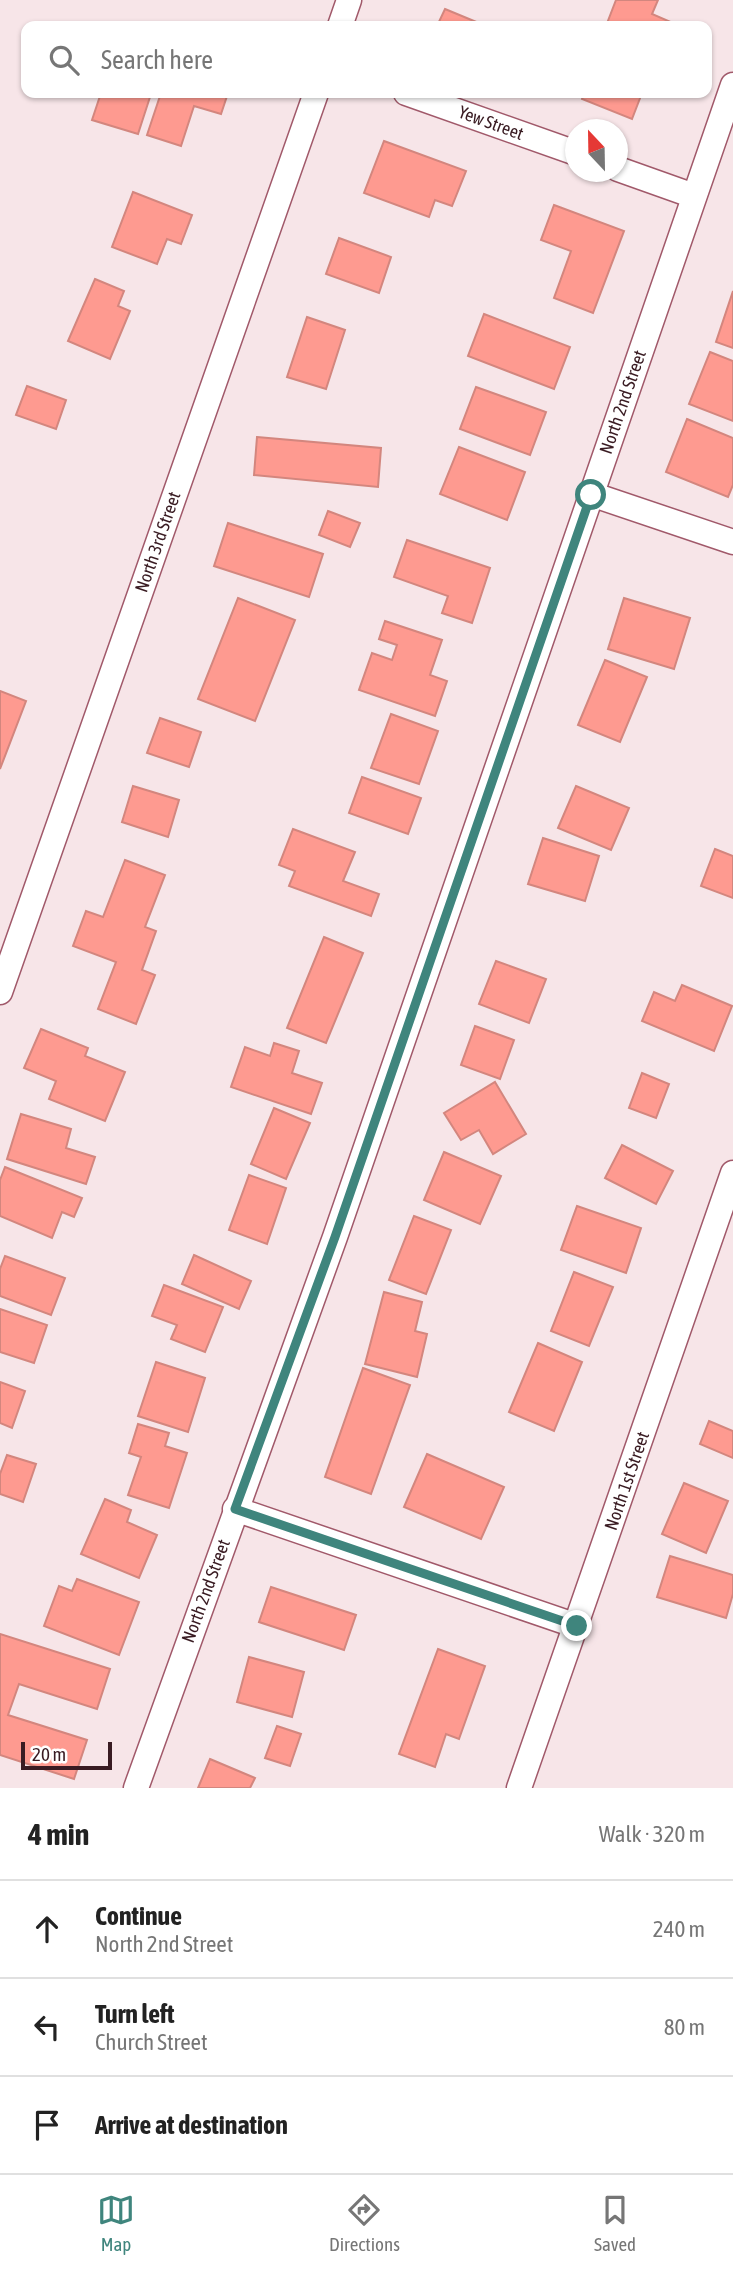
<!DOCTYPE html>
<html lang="en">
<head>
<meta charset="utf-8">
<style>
  body { margin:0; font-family:"Asap Condensed",sans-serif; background:#f2f2f2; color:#222 }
  .compass { position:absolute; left:565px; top:119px; width:63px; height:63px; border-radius:50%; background:#fff; box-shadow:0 2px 5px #0004; rotate:338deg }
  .scale { position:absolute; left:21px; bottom:18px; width:91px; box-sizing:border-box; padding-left:7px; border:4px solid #391b22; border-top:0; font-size:19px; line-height:24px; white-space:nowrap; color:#391b22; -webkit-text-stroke:5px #fff; paint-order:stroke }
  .stop { position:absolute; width:21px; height:21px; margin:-16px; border:5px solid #3f857d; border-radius:50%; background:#fff }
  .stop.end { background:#3f857d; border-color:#fff; box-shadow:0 2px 7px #0008 }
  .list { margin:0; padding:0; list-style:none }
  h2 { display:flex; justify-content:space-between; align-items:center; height:91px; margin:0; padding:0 28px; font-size:30px }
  h2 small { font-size:23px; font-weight:400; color:#767676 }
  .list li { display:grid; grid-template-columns:46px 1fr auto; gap:21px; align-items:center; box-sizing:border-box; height:98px; padding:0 28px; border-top:2px solid #e0e0e0 }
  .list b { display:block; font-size:26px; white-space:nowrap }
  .list p { margin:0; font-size:23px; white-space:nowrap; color:#767676 }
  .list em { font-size:23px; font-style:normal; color:#767676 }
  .icon { flex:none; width:38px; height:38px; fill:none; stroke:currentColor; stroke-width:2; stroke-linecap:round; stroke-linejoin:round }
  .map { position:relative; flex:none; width:733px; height:1788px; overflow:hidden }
  .search { position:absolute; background:#fff; box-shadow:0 2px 5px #0004; left:21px; right:21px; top:21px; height:77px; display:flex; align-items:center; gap:18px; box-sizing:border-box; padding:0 24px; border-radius:14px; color:#767676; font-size:26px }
  .sheet { height:385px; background:#fff }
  nav { display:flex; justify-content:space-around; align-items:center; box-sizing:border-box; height:98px; border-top:2px solid #e0e0e0; background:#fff; font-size:19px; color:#767676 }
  nav a { display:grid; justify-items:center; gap:4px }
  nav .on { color:#3f857d }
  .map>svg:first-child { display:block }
  .building { fill:#fe9a90; stroke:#d3867e; stroke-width:2 }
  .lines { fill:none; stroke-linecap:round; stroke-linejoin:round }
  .street-casing { stroke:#a1596a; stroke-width:27 }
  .street { stroke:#fff; stroke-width:24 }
  .route { stroke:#3f857d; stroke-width:9 }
  .labels { text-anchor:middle; stroke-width:6; stroke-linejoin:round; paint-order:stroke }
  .street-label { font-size:18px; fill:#391b22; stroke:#fff }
</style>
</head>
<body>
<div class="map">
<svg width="733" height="1788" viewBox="0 0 733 1788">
  <rect width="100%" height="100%" fill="#f7e5e8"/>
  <g class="building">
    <path d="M616 0H658L652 14 673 23 672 26H606Z"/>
    <path d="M445 9 486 26H437Z"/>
    <path d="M101 93H136L150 97 138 134 92 120Z"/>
    <path d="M161 93H228L221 114 194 106 181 146 147 135Z"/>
    <path d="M584 93H642L632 119 582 99Z"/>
    <path d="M384 141 466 171 452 206 435 200 429 217 364 193Z"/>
    <path d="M133 192 192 215 181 244 167 239 157 264 112 247Z"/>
    <path d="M554 205 624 231 593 313 554 298 571 251 541 240Z"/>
    <path d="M339 238 391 257 379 293 326 274Z"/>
    <path d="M95 279 124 291 118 306 130 311 110 359 68 341Z"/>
    <path d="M733 291V348L716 342Z"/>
    <path d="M484 314 570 347 554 389 468 356Z"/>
    <path d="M307 317 345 330 326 389 287 377Z"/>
    <path d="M710 352 733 361V421L689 404Z"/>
    <path d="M27 386 66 400 56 429 16 415Z"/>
    <path d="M476 387 546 412 530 455 460 429Z"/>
    <path d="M687 419 733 438V485L728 497 666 472Z"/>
    <path d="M257 437 381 448 378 487 254 475Z"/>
    <path d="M459 447 525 472 507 520 440 494Z"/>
    <path d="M328 511 360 523 350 547 319 535Z"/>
    <path d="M228 523 323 554 309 597 214 566Z"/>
    <path d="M407 540 490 568 472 623 442 613 448 596 394 577Z"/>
    <path d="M238 598 295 620 255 721 198 699Z"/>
    <path d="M624 598 690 618 674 669 608 649Z"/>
    <path d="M385 621 442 640 430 675 447 681 435 716 359 690 372 653 392 660 397 645 379 639Z"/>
    <path d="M605 660 647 677 620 742 578 725Z"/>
    <path d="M0 691 26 701 0 769Z"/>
    <path d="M391 714 438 731 419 784 371 768Z"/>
    <path d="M160 718 201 732 189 767 147 753Z"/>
    <path d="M362 777 421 798 408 834 349 813Z"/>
    <path d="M133 786 179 800 168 837 122 822Z"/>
    <path d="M576 786 629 808 611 850 558 828Z"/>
    <path d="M293 829 355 852 343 881 379 894 371 916 289 886 295 871 279 865Z"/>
    <path d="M543 838 599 856 585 901 528 884Z"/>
    <path d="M715 849 733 856V898L701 886Z"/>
    <path d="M125 860 165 875 145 927 156 931 142 970 155 975 136 1024 98 1009 116 962 73 946 86 911 103 917Z"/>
    <path d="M324 937 363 953 326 1043 287 1028Z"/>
    <path d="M496 961 546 979 529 1023 479 1004Z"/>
    <path d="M682 985 732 1006 714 1051 642 1021 654 992 675 1001Z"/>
    <path d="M475 1026 514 1040 500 1079 461 1065Z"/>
    <path d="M41 1029 88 1048 85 1056 125 1072 105 1121 49 1099 56 1081 24 1068Z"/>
    <path d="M274 1043 299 1051 292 1073 322 1083 311 1114 231 1087 245 1047 270 1056Z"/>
    <path d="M642 1073 669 1084 656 1118 629 1108Z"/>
    <path d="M495 1082 526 1134 493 1154 479 1130 461 1140 444 1113Z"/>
    <path d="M274 1108 310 1123 286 1179 251 1164Z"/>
    <path d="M21 1114 71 1129 66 1148 95 1157 86 1184 7 1159Z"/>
    <path d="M622 1145 673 1171 656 1204 605 1178Z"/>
    <path d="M444 1152 501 1176 480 1224 424 1200Z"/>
    <path d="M5 1167 82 1198 74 1217 62 1212 52 1238 0 1216V1180Z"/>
    <path d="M249 1175 286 1188 267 1244 229 1230Z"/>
    <path d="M577 1206 641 1228 626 1273 561 1250Z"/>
    <path d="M414 1216 451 1230 426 1294 389 1280Z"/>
    <path d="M194 1255 251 1281 239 1309 182 1284Z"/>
    <path d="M5 1256 65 1278 51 1315 0 1296V1269Z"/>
    <path d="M574 1272 613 1287 589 1346 551 1331Z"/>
    <path d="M164 1285 223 1307 205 1352 171 1339 177 1325 152 1316Z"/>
    <path d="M384 1292 422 1302 415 1331 427 1334 417 1377 365 1364Z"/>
    <path d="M0 1309 47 1325 34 1363 0 1352Z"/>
    <path d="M538 1343 582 1362 554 1431 509 1412Z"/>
    <path d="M156 1362 205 1378 188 1432 138 1416Z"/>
    <path d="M363 1368 410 1385 371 1494 325 1477Z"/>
    <path d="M0 1382 25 1391 12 1428 0 1423Z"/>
    <path d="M709 1421 733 1431V1458L700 1444Z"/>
    <path d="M138 1424 169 1433 165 1446 187 1453 169 1508 128 1495 141 1457 129 1453Z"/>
    <path d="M427 1454 504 1487 481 1539 404 1507Z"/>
    <path d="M7 1455 36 1464 23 1502 0 1494V1474Z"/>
    <path d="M684 1483 728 1501 706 1553 662 1534Z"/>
    <path d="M105 1499 131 1510 127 1522 157 1535 139 1578 81 1554Z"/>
    <path d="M670 1556 733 1575V1594L726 1618 657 1597Z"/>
    <path d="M77 1579 139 1602 119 1655 44 1626 59 1586 72 1591Z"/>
    <path d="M271 1587 356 1615 344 1650 259 1622Z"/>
    <path d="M0 1634 110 1669 97 1709 19 1684 8 1715 87 1740 74 1779 0 1755Z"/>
    <path d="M438 1649 485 1666 459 1739 446 1734 435 1767 399 1754Z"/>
    <path d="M249 1657 304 1672 292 1717 237 1702Z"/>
    <path d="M277 1726 301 1734 290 1766 265 1758Z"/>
    <path d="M210 1759 255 1778 250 1788H198Z"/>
  </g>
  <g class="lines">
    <g class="street-casing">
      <g id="street">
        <path d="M340 26 349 0"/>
        <path d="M406 93 576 153"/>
        <path d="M618 169 694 196"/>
        <path d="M591 494 733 542"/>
        <path d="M0 992 316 93"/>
        <path d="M235 1509 577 1626"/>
        <path d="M136 1788 335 1237 733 85"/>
        <path d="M519 1788 733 1173"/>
      </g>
    </g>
    <use href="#street" class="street"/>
  </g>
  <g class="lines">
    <path class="route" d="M577 1626 235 1509 335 1237 591 495"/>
  </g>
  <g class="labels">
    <g class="street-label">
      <text transform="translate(491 123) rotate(20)" y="6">Yew Street</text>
      <text transform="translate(623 402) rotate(-71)" y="6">North 2nd Street</text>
      <text transform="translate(158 542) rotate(-71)" y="6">North 3rd Street</text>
      <text transform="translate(627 1481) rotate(-71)" y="6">North 1st Street</text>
      <text transform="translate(206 1591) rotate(-70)" y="6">North 2nd Street</text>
    </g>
  </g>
</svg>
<svg class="compass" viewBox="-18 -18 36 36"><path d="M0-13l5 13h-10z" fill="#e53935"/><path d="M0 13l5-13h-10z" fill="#767676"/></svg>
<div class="scale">20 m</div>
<div class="stop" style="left:591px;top:495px"></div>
<div class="stop end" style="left:577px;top:1626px"></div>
<div class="search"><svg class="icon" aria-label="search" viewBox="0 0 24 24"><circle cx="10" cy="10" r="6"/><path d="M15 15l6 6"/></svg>Search here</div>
</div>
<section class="sheet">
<h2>4 min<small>Walk · 320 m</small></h2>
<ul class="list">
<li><svg class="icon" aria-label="ahead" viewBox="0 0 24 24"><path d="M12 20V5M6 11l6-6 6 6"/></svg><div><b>Continue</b><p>North 2nd Street</p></div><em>240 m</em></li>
<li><svg class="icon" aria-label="left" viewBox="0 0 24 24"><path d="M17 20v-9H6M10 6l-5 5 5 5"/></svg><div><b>Turn left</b><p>Church Street</p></div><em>80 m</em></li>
<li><svg class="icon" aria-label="arrive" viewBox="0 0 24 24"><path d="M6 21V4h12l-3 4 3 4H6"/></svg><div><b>Arrive at destination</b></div></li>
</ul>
</section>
<nav>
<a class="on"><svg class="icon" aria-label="map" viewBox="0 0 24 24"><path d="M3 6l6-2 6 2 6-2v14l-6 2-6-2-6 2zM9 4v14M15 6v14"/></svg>Map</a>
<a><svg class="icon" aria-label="directions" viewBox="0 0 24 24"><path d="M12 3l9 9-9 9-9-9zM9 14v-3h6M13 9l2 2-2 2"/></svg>Directions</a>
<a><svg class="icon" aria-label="saved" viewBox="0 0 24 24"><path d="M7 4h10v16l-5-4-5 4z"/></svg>Saved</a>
</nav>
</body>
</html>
